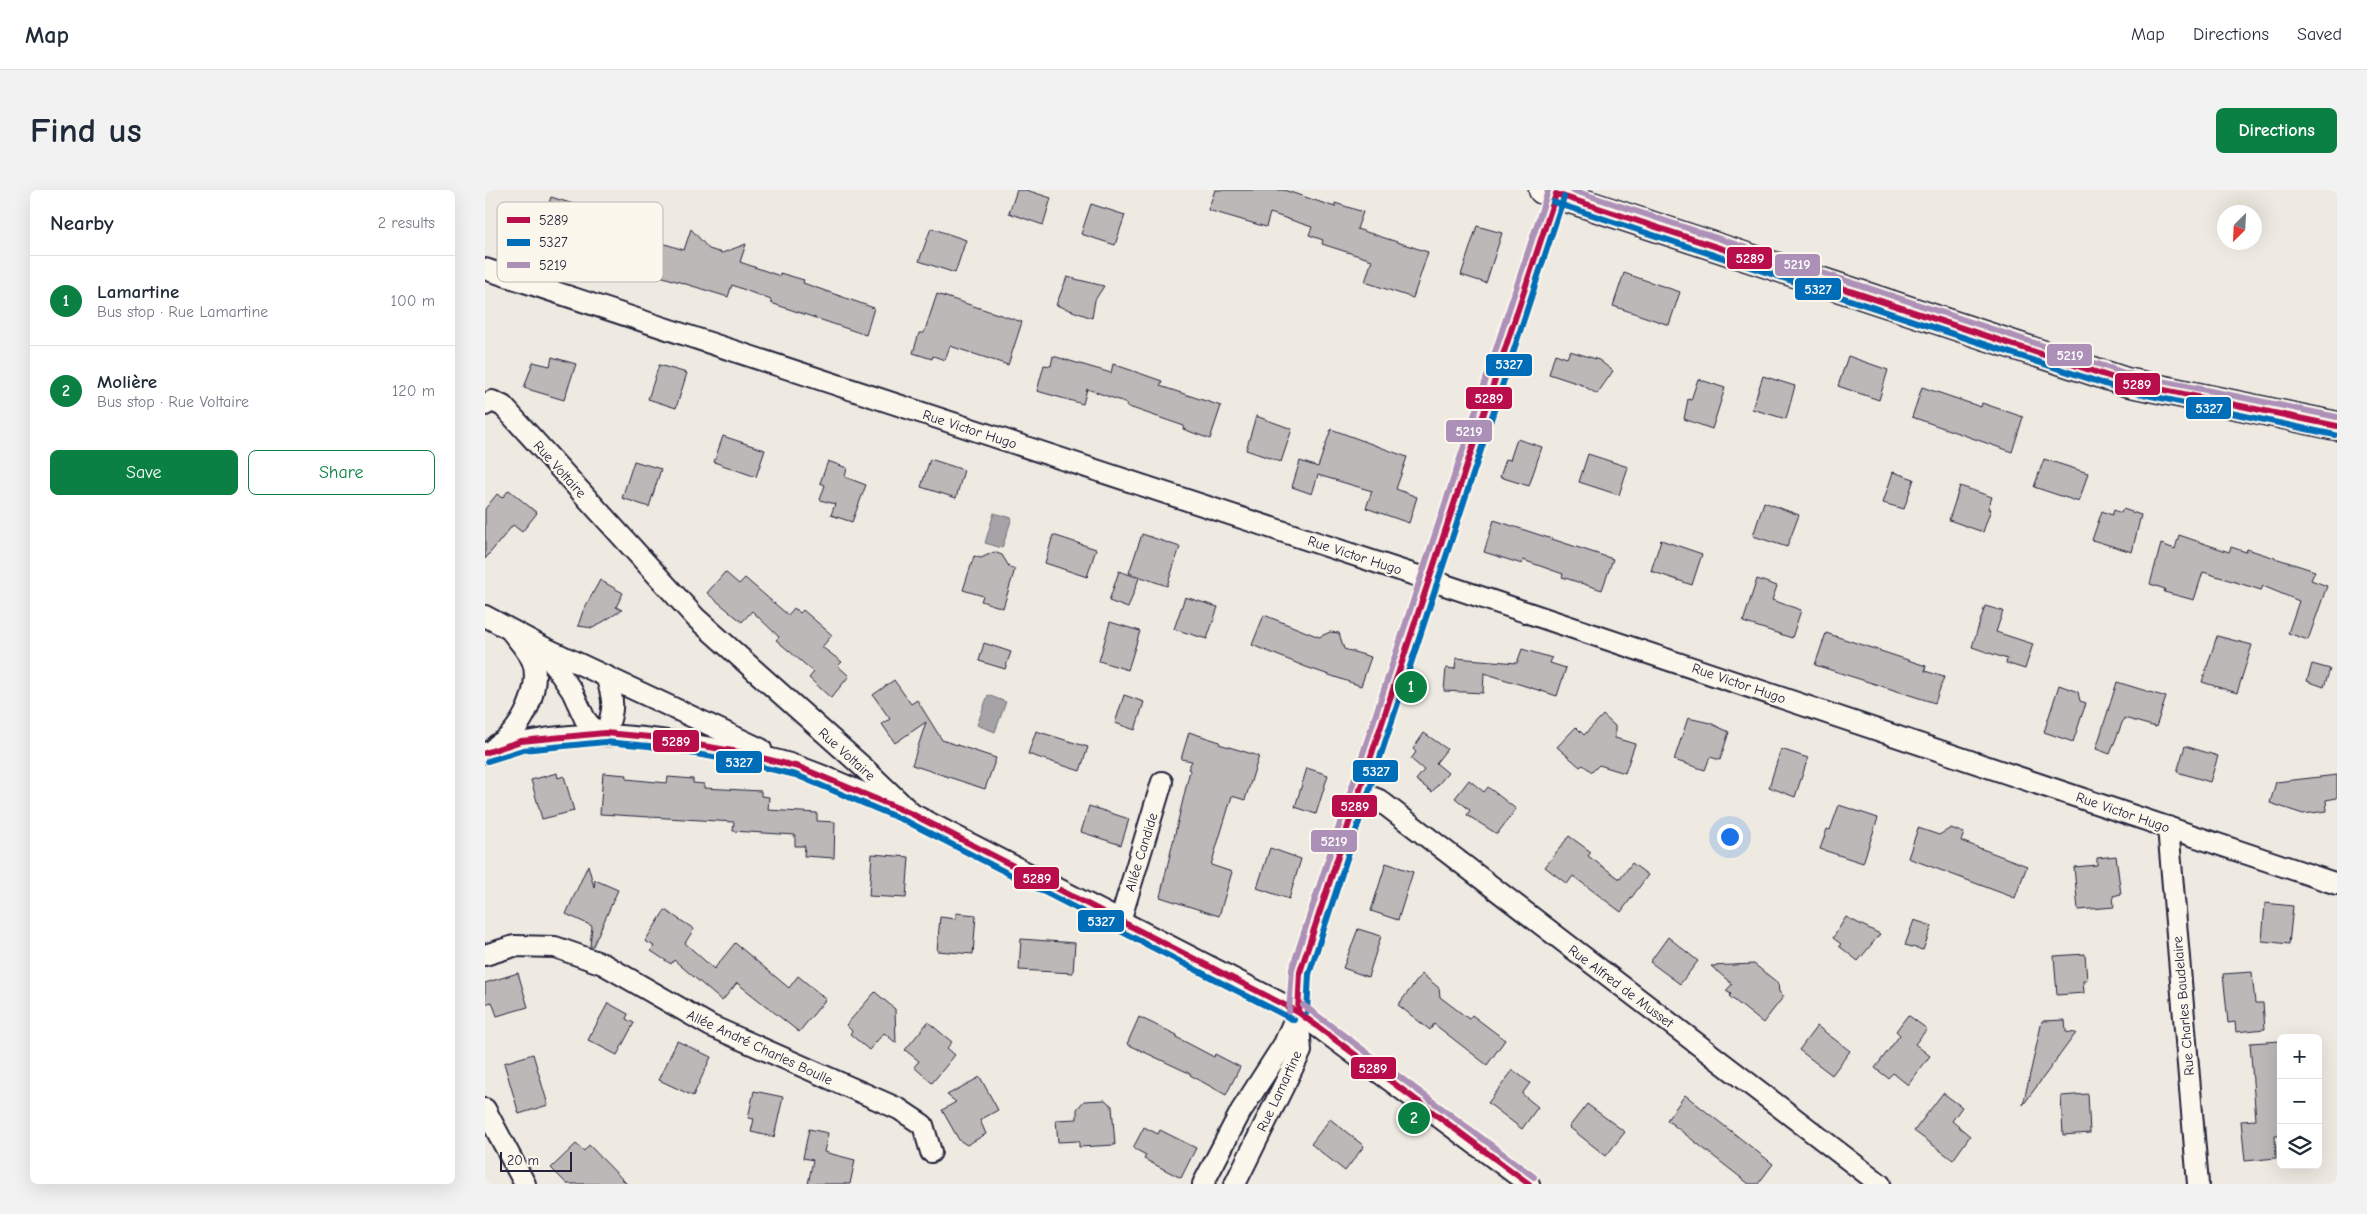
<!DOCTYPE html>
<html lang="en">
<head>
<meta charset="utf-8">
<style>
  body { margin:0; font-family:"Comic Neue",sans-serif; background:#f2f2f3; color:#1f2937 }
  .controls { position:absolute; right:15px; bottom:15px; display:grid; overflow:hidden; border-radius:8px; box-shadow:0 5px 20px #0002 }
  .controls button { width:45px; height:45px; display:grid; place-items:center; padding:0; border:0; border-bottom:1px solid #e0e1e3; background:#fff; color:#1f2937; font:25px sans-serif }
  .compass { position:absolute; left:1732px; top:15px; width:45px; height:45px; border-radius:50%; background:#fff; box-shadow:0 5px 20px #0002; rotate:204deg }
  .scale { position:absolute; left:15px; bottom:12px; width:72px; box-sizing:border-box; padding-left:5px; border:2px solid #22223b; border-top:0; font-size:14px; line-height:18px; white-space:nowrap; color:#22223b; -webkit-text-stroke:4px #fbf7ec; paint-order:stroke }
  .you { position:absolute; left:1244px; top:646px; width:18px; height:18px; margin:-12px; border:4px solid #fff; border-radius:50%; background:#1a73e8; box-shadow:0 0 0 8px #1a73e833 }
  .badge { display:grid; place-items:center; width:32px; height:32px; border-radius:50%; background:#0b8043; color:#fff; font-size:16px; font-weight:700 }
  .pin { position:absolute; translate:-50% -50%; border:2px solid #fff; box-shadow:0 1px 5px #0006 }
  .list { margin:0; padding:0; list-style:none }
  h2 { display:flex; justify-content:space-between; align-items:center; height:65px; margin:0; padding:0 20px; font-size:21px }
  h2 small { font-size:16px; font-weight:400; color:#747a83 }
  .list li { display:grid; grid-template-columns:32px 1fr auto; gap:15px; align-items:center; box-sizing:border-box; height:90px; padding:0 20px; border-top:1px solid #e0e1e3 }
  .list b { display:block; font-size:19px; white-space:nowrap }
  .list p { margin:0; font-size:16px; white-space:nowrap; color:#747a83 }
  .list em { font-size:16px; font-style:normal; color:#747a83 }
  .actions { display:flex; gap:10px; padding:15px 20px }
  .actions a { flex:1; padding:11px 0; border:1px solid #0b8043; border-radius:8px; text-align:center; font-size:18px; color:#0b8043 }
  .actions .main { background:#0b8043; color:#fff }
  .icon { flex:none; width:28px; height:28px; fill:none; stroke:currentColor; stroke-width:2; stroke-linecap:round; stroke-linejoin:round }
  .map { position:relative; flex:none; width:1852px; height:994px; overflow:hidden; border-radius:8px }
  header { display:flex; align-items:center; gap:30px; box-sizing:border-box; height:70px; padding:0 25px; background:#fff; border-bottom:1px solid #e0e1e3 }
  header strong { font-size:24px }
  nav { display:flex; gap:28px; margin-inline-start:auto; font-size:18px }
  .intro { display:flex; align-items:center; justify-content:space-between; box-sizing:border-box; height:120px; padding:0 30px }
  h1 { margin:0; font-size:35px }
  .button { padding:12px 22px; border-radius:8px; background:#0b8043; color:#fff; font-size:18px; font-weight:700 }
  main { display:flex; gap:30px; padding:0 30px }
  aside { flex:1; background:#fff; border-radius:8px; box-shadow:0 5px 20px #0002 }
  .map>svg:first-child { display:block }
  .water { fill:#a6a3a7; stroke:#716f7c }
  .building { fill:#bcb8b8; stroke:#22223b }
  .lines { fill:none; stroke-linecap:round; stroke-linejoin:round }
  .street-casing { stroke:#22223b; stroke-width:24 }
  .secondary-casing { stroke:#22223b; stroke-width:31 }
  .street { stroke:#fbf7ec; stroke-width:20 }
  .secondary { stroke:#fbf7ec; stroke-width:28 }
  .bus-1-casing { stroke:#fbf7ec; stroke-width:10 }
  .bus-2-casing { stroke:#fbf7ec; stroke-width:10 }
  .bus-3-casing { stroke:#fbf7ec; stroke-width:10 }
  .bus-1 { stroke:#b80c4b; stroke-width:6 }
  .bus-2 { stroke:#006db8; stroke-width:6 }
  .bus-3 { stroke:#ad90b7; stroke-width:6 }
  .labels { text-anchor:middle; stroke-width:4.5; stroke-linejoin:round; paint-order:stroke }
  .street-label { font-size:14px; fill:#22223b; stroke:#fbf7ec }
  .key { fill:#fbf7ec; stroke:#bab7b7; stroke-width:1 }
  .key-label { font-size:14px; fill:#22223b }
  .line-badge { stroke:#fbf7ec; stroke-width:2 }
  .badge-label { font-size:14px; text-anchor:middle; font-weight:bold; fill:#fff }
</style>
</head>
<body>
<header>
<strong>Map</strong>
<nav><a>Map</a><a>Directions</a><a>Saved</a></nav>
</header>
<div class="intro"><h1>Find us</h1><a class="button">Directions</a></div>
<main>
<aside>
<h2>Nearby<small>2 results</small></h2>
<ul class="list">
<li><span class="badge">1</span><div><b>Lamartine</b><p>Bus stop · Rue Lamartine</p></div><em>100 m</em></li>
<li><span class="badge">2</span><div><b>Molière</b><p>Bus stop · Rue Voltaire</p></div><em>120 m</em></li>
</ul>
<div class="actions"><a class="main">Save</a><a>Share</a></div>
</aside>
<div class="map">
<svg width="1852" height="994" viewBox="0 0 1852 994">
  <rect width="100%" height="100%" fill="#eeeae2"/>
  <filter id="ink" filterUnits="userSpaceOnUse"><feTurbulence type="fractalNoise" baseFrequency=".02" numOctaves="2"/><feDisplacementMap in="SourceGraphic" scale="10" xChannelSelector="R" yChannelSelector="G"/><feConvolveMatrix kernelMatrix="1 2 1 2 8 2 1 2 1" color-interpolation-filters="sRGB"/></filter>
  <g filter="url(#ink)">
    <g class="water">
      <path d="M509 323 527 328 517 358 500 353Z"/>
      <path d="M503 505 521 512 510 542 492 535Z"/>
    </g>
    <g class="building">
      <path d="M532 0H541L566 8 558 35 524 23Z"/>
      <path d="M730 0H799L850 17V13L878 22 872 39 943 62 928 108 880 92 887 70 837 54 838 50 824 45 827 37 785 23 781 37 723 20Z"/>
      <path d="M66 7 117 23 114 33 199 60 206 39 224 59 237 63 261 54 255 72 295 86V83L319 90 318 93 389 118 381 145 286 113V110L247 95 243 107 136 74 133 82 70 61 76 44 56 37Z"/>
      <path d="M606 14 640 25 630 55 596 44Z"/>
      <path d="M992 36 1017 43 1001 93 976 85Z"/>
      <path d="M446 38 481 50 470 83 434 71Z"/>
      <path d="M1139 83 1195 102 1184 135 1128 116Z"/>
      <path d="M582 87 619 96 610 110 607 128 571 115Z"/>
      <path d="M452 104 537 132 523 175 465 156 460 170 448 166 447 169 428 163 434 143H439Z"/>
      <path d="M1085 161 1114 170 1128 181 1112 204 1097 195 1064 184 1070 164 1082 168Z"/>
      <path d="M568 166 626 183 628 174 677 191 675 196 736 216 725 249 698 239 699 236 641 216 642 213 602 199 598 214 552 201 559 175 566 176Z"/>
      <path d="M1363 166 1403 180 1394 210 1353 196Z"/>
      <path d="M67 167 91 174 79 210 39 198 48 172 65 176Z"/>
      <path d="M174 175 202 183 191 218 163 209Z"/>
      <path d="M1278 186 1310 196 1301 229 1267 219Z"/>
      <path d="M1213 189 1240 198 1227 239 1199 229 1203 209 1206 210Z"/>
      <path d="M1437 197 1496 217 1497 213 1538 227 1527 262 1427 227Z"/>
      <path d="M771 226 807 239 796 272 761 260Z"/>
      <path d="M846 239 922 267 911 299 932 307 924 333 881 318 887 301 833 285 827 304 807 297 815 271 833 277Z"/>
      <path d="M238 246 280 260 271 287 229 272Z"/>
      <path d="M1032 249 1057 257 1044 296 1015 287 1021 269 1025 270Z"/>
      <path d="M1103 264 1143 277 1134 305 1094 292Z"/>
      <path d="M445 269 479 280 471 308 436 297Z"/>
      <path d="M1559 269 1603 283 1594 312 1549 297Z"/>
      <path d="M149 271 176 279 164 317 137 308Z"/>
      <path d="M343 271 362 278 360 287 381 295 367 332 346 325 350 314 335 310 340 295 335 293Z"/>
      <path d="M1408 282 1429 289 1419 319 1398 313Z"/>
      <path d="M1475 296 1507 307 1503 319H1506L1498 342 1464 330Z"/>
      <path d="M24 300 52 323 37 342 28 335 0 369V319L12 304 17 308Z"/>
      <path d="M1279 312 1314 325 1302 357 1268 346Z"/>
      <path d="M1638 319 1656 325 1647 362 1607 350 1617 321 1627 325 1629 320 1636 323Z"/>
      <path d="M1009 330 1128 369 1117 400 1077 387 1078 384 1038 370 1037 374 999 362Z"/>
      <path d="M657 344 695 357 682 396 644 383Z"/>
      <path d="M568 345 611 359 602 387 560 373Z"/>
      <path d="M1694 345 1744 362 1746 357 1761 362 1762 359 1830 381 1826 390 1842 396 1823 450 1803 443 1814 411 1778 396 1776 400 1718 382 1709 410 1679 402 1680 399 1665 394 1676 354 1690 359Z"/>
      <path d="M1176 350 1217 364 1207 395 1166 381Z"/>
      <path d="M509 362 517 365 525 378 530 379 518 418 496 411 498 406 478 400 489 366 496 368Z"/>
      <path d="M634 381 654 388 643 418 624 411Z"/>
      <path d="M240 382 254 394 260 388 303 425 309 418 315 423 318 420 347 445 337 457 357 472 353 476 364 486 346 508 324 488 329 482 291 450 294 447 267 421 257 432 222 403Z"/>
      <path d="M1272 389 1292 396 1287 410 1316 420 1307 448 1258 432Z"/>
      <path d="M115 390 138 403 131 417 137 420 108 438 93 436 98 421Z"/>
      <path d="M700 407 733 417 722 449 689 439Z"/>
      <path d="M1500 416 1518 421 1511 442 1548 454 1540 479 1521 473 1522 469 1487 457Z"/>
      <path d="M779 425 834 447 845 442 854 443 859 459 886 467 876 496 821 477 767 455Z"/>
      <path d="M625 432 655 441 643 480 614 471Z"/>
      <path d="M1341 443 1441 476 1440 481 1459 487 1450 513 1330 475Z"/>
      <path d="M1732 446 1767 455 1752 503 1717 492Z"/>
      <path d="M499 453 526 462 520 479 494 471Z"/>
      <path d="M1037 459 1067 468 1065 473 1081 478 1072 506 999 483 998 503 959 501 961 478 970 479 971 468 1032 473Z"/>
      <path d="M1827 474 1845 479 1839 497 1822 491Z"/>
      <path d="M409 490 426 514 432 510 457 550 511 568 500 599 427 575 441 532 410 553 397 534 405 529 388 505Z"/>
      <path d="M1632 492 1681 507 1671 537 1639 528 1625 564 1611 559Z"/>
      <path d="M1574 495 1593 502 1595 511 1601 513 1588 552 1559 542Z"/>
      <path d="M639 505 659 512 650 540 630 533Z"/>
      <path d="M1118 525 1130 536V548L1150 554 1140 583 1114 575 1107 582 1098 575 1095 577 1072 557 1091 537 1099 545Z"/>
      <path d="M1203 528 1225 533 1244 542 1235 570 1225 567 1220 580 1189 570Z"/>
      <path d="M551 541 603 557 595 581 543 564Z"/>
      <path d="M704 542 735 552 734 554 774 566 760 610 747 606 726 675 747 682 734 726 675 707 705 580 703 579 707 571 696 569Z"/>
      <path d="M939 543 962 559 951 573 963 583 947 602 931 590 939 580 926 569 931 562 928 559Z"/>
      <path d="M1700 556 1733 566 1725 592 1692 582Z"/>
      <path d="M1296 559 1323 568 1310 607 1284 597Z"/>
      <path d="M822 578 843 585 831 624 810 617Z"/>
      <path d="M72 583 73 588 79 586 89 621 57 629 46 590Z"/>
      <path d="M118 583 142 585 141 589 182 593 183 587 208 589V593L219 594V598L276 601V606L284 607 283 620 332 623V631L350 632 349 668 319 666 320 656H310V645L248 641 249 632 115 624Z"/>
      <path d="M1852 585V608L1841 610 1842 621 1818 624 1785 613 1791 592Z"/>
      <path d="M984 590 999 602 1003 597 1031 619 1012 644 982 625 985 620 970 608Z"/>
      <path d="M1354 615 1393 628 1378 673 1335 659 1342 639 1345 640Z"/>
      <path d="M604 616 644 629 636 655 596 642Z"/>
      <path d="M1433 638 1454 645 1466 638 1479 643 1476 651 1542 676 1530 708 1423 668Z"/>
      <path d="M1084 646 1106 662 1103 666 1135 689 1147 673 1163 685 1136 722 1088 686 1082 694 1060 677Z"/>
      <path d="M785 658 816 669 804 709 772 698Z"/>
      <path d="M387 664 424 667 421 708 384 706Z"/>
      <path d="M1631 666 1636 704 1628 706 1629 717 1593 720 1589 677 1612 675V668Z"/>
      <path d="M901 673 928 682 913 730 886 721Z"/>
      <path d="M103 675 109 697 110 690 133 700 108 756H105L107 736 81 724Z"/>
      <path d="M1780 713 1808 716 1804 754 1777 751Z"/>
      <path d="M180 720 209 739 200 753 229 779 250 753 304 798 313 786 341 809 314 842 252 793 237 811 189 770 186 774 166 761 169 756 160 751Z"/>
      <path d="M471 723 491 725 488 764 452 761 455 727 471 729Z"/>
      <path d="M1361 727 1395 744 1373 771 1354 756 1356 754 1348 748Z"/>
      <path d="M1429 730 1447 736 1438 760 1420 755Z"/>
      <path d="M873 739 896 746 883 787 858 778Z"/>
      <path d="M1183 747 1213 771 1195 794 1165 772Z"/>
      <path d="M536 749 590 753 588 783 534 780Z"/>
      <path d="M1600 764 1602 791H1598L1599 803 1572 805 1569 766Z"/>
      <path d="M1269 774 1293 793 1294 802 1299 806 1278 833 1244 806 1246 804 1241 801 1247 794 1226 776Z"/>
      <path d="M1767 782 1770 813H1778L1780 839 1751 842 1750 832 1743 833 1738 784Z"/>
      <path d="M33 783 43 817 12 826 7 812 0 814V793Z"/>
      <path d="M937 784 954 798 955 807 984 829 987 825 1020 850 1002 875 949 834 945 840 913 815Z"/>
      <path d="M390 802 410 819 411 853 399 843 384 860 365 844 367 841 361 835Z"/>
      <path d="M123 813 143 824 141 829 149 833 132 865 103 850Z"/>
      <path d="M1423 825 1442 839 1430 854 1445 866 1423 895 1408 883 1403 888 1390 878 1415 845 1411 841Z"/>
      <path d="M654 827 692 845 691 847 729 867 730 864 755 877 741 905 705 885 706 884 642 854Z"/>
      <path d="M1580 830 1581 842 1591 843 1538 915 1557 831Z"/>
      <path d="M443 832 467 852 462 858 470 865 447 893 429 877 434 871 420 860Z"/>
      <path d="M1332 836 1365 861 1347 885 1314 860Z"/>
      <path d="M192 851 226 867 208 906 174 890Z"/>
      <path d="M1796 851V946H1790L1791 968 1760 971 1756 931 1771 930 1765 853Z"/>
      <path d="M48 864 63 915 34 924 19 873Z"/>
      <path d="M1028 880 1045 893 1037 904 1053 917 1037 939 1003 913Z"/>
      <path d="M495 887 513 920 495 930 501 944 482 955 474 950 457 920 471 912 462 905Z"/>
      <path d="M269 901 298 907 289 947 266 942 269 929 263 928Z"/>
      <path d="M1458 903 1477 917 1467 931 1485 946 1468 970 1429 941Z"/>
      <path d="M1603 904 1605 943 1578 945 1576 906Z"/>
      <path d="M1200 905 1288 974 1273 994H1264L1182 930Z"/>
      <path d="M620 910 627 916 630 955 594 957V951L573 952 571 930 592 929V919L599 911Z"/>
      <path d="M1102 914 1140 942 1121 966 1084 937Z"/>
      <path d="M845 929 879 956 860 981 826 954Z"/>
      <path d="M659 937 673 944 675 940 711 958 696 988 659 969 661 965 648 958Z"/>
      <path d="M324 939 343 943 339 962 370 970 365 994H323L328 970 318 968Z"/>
      <path d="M91 954 99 961 104 955 142 994H82L66 978Z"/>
    </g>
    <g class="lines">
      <g class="street-casing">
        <g id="street">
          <path d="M0 79 945 390 1852 694"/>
          <path d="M0 215 7 211 18 216 211 428 379 578 427 624 813 822 1044 994"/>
          <path d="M0 426 56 456 276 559"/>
          <path d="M56 456 87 501 100 529 112 544"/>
          <path d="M120 543C130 520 129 510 121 486"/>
          <path d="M12 555C36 544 58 495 47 470 42 460 33 450 26 441"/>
          <path d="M0 563C80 537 140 543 221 557 252 562 285 567 314 577 349 589 383 606 416 620"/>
          <path d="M874 602 894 610 1395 994"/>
          <path d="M1683 637 1713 994"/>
          <path d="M635 731 677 592"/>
          <path d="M0 765 29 756 70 757 118 774 226 836 414 919 438 935 446 962"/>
          <path d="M0 919 40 994"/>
          <path d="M718 994 756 921 799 854 811 826"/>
          <path d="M750 994 816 861 813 822 815 782 1071 4"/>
        </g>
      </g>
      <g class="secondary-casing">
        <path id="secondary" d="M1058 0 1641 192 1852 236"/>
      </g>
      <use href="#street" class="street"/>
      <use href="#secondary" class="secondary"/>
      <g class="bus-1-casing">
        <g id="bus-1">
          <path d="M1071 4 1641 192 1852 236"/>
          <path d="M0 563 36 551 120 543 165 547 248 561 314 577 427 624 813 822 1044 994"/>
          <path d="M813 822 815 782 1071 4"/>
        </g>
      </g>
      <g class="bus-2-casing">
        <g id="bus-2">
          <path d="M1068 12 1638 200 1850 245"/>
          <path d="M3 571 38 560 120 552 164 556 246 570 311 585 423 632 809 830"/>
          <path d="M822 822 824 784 1079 7"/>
        </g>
      </g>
      <g class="bus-3-casing">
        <g id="bus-3">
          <path d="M1087 0 1643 184 1852 227"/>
          <path d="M818 815 1049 987"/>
          <path d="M804 822 807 779 1063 1"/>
        </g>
      </g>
      <use href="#bus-1" class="bus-1"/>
      <use href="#bus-2" class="bus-2"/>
      <use href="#bus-3" class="bus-3"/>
    </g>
  </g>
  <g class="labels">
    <g class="street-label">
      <text transform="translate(485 239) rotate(18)" y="5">Rue Victor Hugo</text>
      <text transform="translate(75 279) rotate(48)" y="5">Rue Voltaire</text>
      <text transform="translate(870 365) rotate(18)" y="5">Rue Victor Hugo</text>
      <text transform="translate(1254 493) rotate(19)" y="5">Rue Victor Hugo</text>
      <text transform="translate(362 564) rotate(42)" y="5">Rue Voltaire</text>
      <text transform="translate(1638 622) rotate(19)" y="5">Rue Victor Hugo</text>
      <text transform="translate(656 662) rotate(-73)" y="5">Allée Candide</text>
      <text transform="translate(1136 796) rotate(37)" y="5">Rue Alfred de Musset</text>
      <text transform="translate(1698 816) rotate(-95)" y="5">Rue Charles Baudelaire</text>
      <text transform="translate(275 857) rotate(25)" y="5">Allée André Charles Boulle</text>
      <text transform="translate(794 901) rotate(-65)" y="5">Rue Lamartine</text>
    </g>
  </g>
  <rect x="12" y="12" width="166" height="80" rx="8" class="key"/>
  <rect x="22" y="27" width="23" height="6" fill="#b80c4b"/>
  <rect x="22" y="49" width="23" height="7" fill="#006db8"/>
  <rect x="22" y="72" width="23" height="6" fill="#ad90b7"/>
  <g class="key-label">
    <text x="54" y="35">5289</text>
    <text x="54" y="57">5327</text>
    <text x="54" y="80">5219</text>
  </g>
  <g class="line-badge">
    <rect x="1241" y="56" width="47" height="24" rx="5" fill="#b80c4b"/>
    <rect x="1289" y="63" width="47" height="24" rx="5" fill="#ad90b7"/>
    <rect x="1309" y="87" width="48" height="24" rx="5" fill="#006db8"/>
    <rect x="1561" y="153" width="47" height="24" rx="5" fill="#ad90b7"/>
    <rect x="1000" y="163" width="48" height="24" rx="5" fill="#006db8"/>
    <rect x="1629" y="182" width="47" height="24" rx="5" fill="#b80c4b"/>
    <rect x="980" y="196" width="48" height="24" rx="5" fill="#b80c4b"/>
    <rect x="1700" y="206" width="47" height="24" rx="5" fill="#006db8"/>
    <rect x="960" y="229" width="48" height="24" rx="5" fill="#ad90b7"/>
    <rect x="167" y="539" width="48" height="24" rx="5" fill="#b80c4b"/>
    <rect x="230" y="560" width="48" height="24" rx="5" fill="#006db8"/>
    <rect x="867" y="569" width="47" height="24" rx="5" fill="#006db8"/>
    <rect x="846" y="604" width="47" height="24" rx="5" fill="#b80c4b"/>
    <rect x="825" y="639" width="48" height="24" rx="5" fill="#ad90b7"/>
    <rect x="528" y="676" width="47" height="24" rx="5" fill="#b80c4b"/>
    <rect x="592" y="719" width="48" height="24" rx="5" fill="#006db8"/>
    <rect x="865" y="866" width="47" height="24" rx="5" fill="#b80c4b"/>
  </g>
  <g class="badge-label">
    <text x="1265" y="73">5289</text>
    <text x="1312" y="79">5219</text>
    <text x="1333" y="104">5327</text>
    <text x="1585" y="170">5219</text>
    <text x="1024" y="179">5327</text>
    <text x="1652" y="199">5289</text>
    <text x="1004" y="213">5289</text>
    <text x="1724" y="223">5327</text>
    <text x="984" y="246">5219</text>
    <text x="191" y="556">5289</text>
    <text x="254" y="577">5327</text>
    <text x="891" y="586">5327</text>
    <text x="870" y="621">5289</text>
    <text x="849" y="656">5219</text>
    <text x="552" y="693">5289</text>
    <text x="616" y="736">5327</text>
    <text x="888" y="883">5289</text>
  </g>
</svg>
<div class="controls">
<button>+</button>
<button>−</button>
<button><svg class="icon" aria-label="layers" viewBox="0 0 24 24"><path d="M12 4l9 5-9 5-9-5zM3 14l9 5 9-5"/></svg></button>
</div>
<svg class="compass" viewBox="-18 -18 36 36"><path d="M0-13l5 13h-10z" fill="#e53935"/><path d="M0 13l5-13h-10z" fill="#747a83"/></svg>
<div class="scale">20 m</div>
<div class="you"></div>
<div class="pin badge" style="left:926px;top:497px">1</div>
<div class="pin badge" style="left:929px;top:928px">2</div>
</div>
</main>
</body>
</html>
